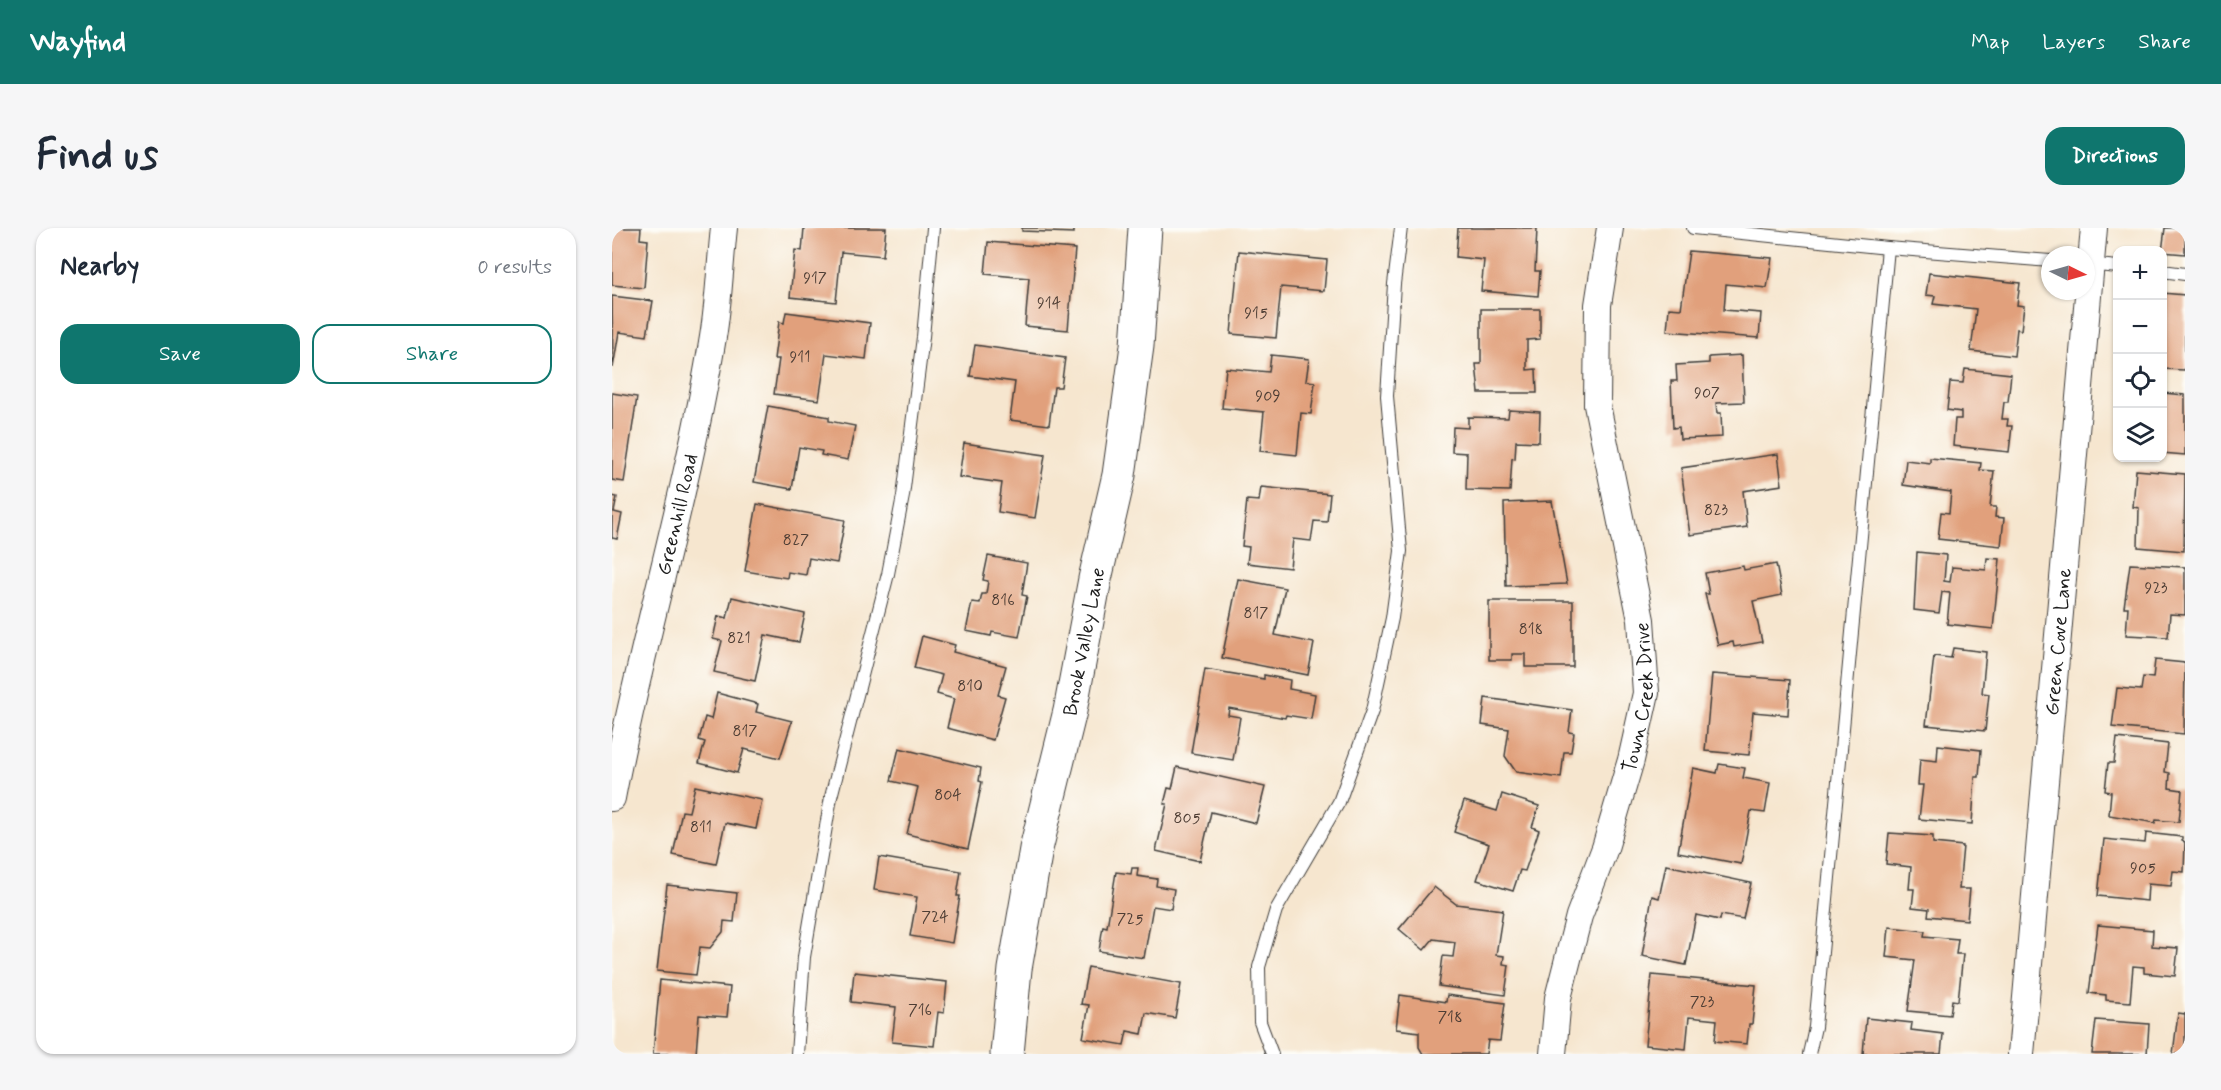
<!DOCTYPE html>
<html lang="en">
<head>
<meta charset="utf-8">
<style>
  body { margin:0; font-family:Mynerve,sans-serif; background:#f6f6f7; color:#1f2937 }
  .controls { position:absolute; right:18px; top:18px; display:grid; overflow:hidden; border-radius:12px; box-shadow:0 2px 4px #0004 }
  .controls button { width:54px; height:54px; display:grid; place-items:center; padding:0; border:0; border-bottom:2px solid #e0e1e3; background:#fff; color:#1f2937; font:30px sans-serif }
  .compass { position:absolute; left:1429px; top:18px; width:54px; height:54px; border-radius:50%; background:#fff; box-shadow:0 2px 4px #0004; rotate:95deg }
  .list { margin:0; padding:0; list-style:none }
  h2 { display:flex; justify-content:space-between; align-items:center; height:78px; margin:0; padding:0 24px; font-size:26px }
  h2 small { font-size:20px; font-weight:400; color:#747a83 }
  .actions { display:flex; gap:12px; padding:18px 24px }
  .actions a { flex:1; padding:14px 0; border:2px solid #0f766e; border-radius:18px; text-align:center; font-size:21px; color:#0f766e }
  .actions .main { background:#0f766e; color:#fff }
  .icon { flex:none; width:33px; height:33px; fill:none; stroke:currentColor; stroke-width:2; stroke-linecap:round; stroke-linejoin:round }
  .map { position:relative; flex:none; width:1573px; height:826px; overflow:hidden; border-radius:18px }
  header { display:flex; align-items:center; gap:36px; box-sizing:border-box; height:84px; padding:0 30px; background:#0f766e; color:#fff }
  header strong { font-size:28px }
  nav { display:flex; gap:33px; margin-inline-start:auto; font-size:21px }
  .intro { display:flex; align-items:center; justify-content:space-between; box-sizing:border-box; height:144px; padding:0 36px }
  h1 { margin:0; font-size:42px }
  .button { padding:15px 27px; border-radius:18px; background:#0f766e; color:#fff; font-size:21px; font-weight:700 }
  main { display:flex; gap:36px; padding:0 36px }
  aside { flex:1; background:#fff; border-radius:18px; box-shadow:0 2px 4px #0004 }
  .map>svg:first-child { display:block }
  .building { fill:#e1a07b }
  .lines { fill:none; stroke-linecap:round; stroke-linejoin:round }
  .lane-casing { stroke:#3d3a37; stroke-width:14 }
  .street-casing { stroke:#3d3a37; stroke-width:28 }
  .secondary-casing { stroke:#3d3a37; stroke-width:35 }
  .lane { stroke:#fff; stroke-width:12 }
  .street { stroke:#fff; stroke-width:26 }
  .secondary { stroke:#fff; stroke-width:33 }
  .labels { text-anchor:middle; stroke-width:6; stroke-linejoin:round; paint-order:stroke }
  .number-label { font-size:16px; fill:#4d3d34 }
  .street-label { font-size:20px; fill:#1c1c1c; stroke:#fdfcf7 }
</style>
</head>
<body>
<header>
<strong>Wayfind</strong>
<nav><a>Map</a><a>Layers</a><a>Share</a></nav>
</header>
<div class="intro"><h1>Find us</h1><a class="button">Directions</a></div>
<main>
<aside>
<h2>Nearby<small>0 results</small></h2>
<ul class="list">
</ul>
<div class="actions"><a class="main">Save</a><a>Share</a></div>
</aside>
<div class="map">
<svg width="1573" height="826" viewBox="0 0 1573 826">
  <rect width="100%" height="100%" fill="#fdfcf7"/>
  <filter id="ink" filterUnits="userSpaceOnUse"><feTurbulence type="fractalNoise" baseFrequency=".0167" numOctaves="2"/><feDisplacementMap in="SourceGraphic" scale="12" xChannelSelector="R" yChannelSelector="G"/><feConvolveMatrix kernelMatrix="1 2 1 2 8 2 1 2 1" color-interpolation-filters="sRGB"/></filter>
  <filter id="wash" filterUnits="userSpaceOnUse"><feTurbulence type="fractalNoise" baseFrequency=".008" numOctaves="4" result="noise"/><feDisplacementMap in="SourceGraphic" scale="24" xChannelSelector="R" yChannelSelector="G"/><feGaussianBlur stdDeviation="1.35" result="paint"/><feColorMatrix in="noise" values="0 0 0 0 0 0 0 0 0 0 0 0 0 0 0 0 0 1.4 0 .05"/><feComposite in="paint" operator="in"/></filter>
  <g filter="url(#wash)">
    <rect width="100%" height="100%" fill="#f6e6cf"/>
    <g id="blocks">
      <g class="building">
        <path d="M0 0H29L28 11 36 12 32 60 0 57Z"/>
        <path d="M192 0H274L271 28 229 24 224 74 178 69 183 22 190 23Z"/>
        <path d="M410 0H462V5L410 3Z"/>
        <path d="M846 0H925L923 43H928L926 68 869 63 872 32 844 29Z"/>
        <path d="M1553 0H1573V26L1550 24Z"/>
        <path d="M376 14 463 21 456 102 413 98 417 50 373 46Z"/>
        <path d="M627 23 715 32 712 63 669 59 664 110 619 106Z"/>
        <path d="M1077 23 1160 30 1155 60 1114 56 1112 82 1149 85 1147 110 1055 103 1057 80 1069 81Z"/>
        <path d="M1317 45 1408 55 1405 77 1412 78 1409 102 1405 101 1402 128 1359 123 1364 81 1321 76 1323 68 1314 67Z"/>
        <path d="M1550 65 1573 67V142L1550 141Z"/>
        <path d="M0 68 41 73 35 108 7 104 1 140Z"/>
        <path d="M869 81H928V111L915 112V142L924 141 925 165H867L864 136H869Z"/>
        <path d="M174 84 258 95 254 131 214 126 207 172 162 166 167 131H162L167 94 172 95Z"/>
        <path d="M363 117 453 130 449 159H442L437 197 398 192 403 154 358 148Z"/>
        <path d="M659 127 697 131 694 153 703 154 699 186 689 185 685 227 648 223 652 184 610 180 614 140 657 144Z"/>
        <path d="M1130 127 1132 174 1104 175 1105 185H1109L1110 209 1068 211 1067 199 1061 200 1059 153H1065L1064 137 1097 135V129Z"/>
        <path d="M1353 141 1399 146 1396 174H1392L1390 191H1396L1395 198H1400L1397 224 1341 218 1343 191H1349V184L1335 182 1338 154 1351 155Z"/>
        <path d="M0 165 25 169 12 254 0 252Z"/>
        <path d="M1550 165 1573 167V227L1550 225Z"/>
        <path d="M156 178 217 189V193L243 198 236 232 209 227 210 223 187 219 180 261 142 254Z"/>
        <path d="M897 182 928 184 927 214 904 213 903 231 900 230 898 263 854 262 855 225 840 224 841 199 856 200V189L896 190Z"/>
        <path d="M352 215 433 227 423 290 386 284 390 255 347 249Z"/>
        <path d="M1166 226 1170 257 1131 263 1135 299 1078 307 1069 240Z"/>
        <path d="M1318 230 1369 235 1368 242 1382 243 1378 279H1384L1383 289 1392 290 1389 318 1326 311 1329 284 1337 285 1339 264 1291 257 1294 232 1318 235Z"/>
        <path d="M1524 242 1573 246 1572 323 1526 319 1527 280 1521 279Z"/>
        <path d="M649 259 718 266 715 294 702 293 699 313 681 311 678 340 635 335 637 319 630 318 635 272 647 273Z"/>
        <path d="M0 268 5 269 2 284 10 286 5 311 0 310Z"/>
        <path d="M940 273 955 356 894 358 892 275Z"/>
        <path d="M145 276 233 292 225 335 197 330 194 347 176 344 175 350 133 343Z"/>
        <path d="M1305 324 1334 327 1332 353 1338 354 1340 339 1374 342 1375 330 1388 331 1381 401 1335 396 1338 365 1330 364 1327 385 1302 382Z"/>
        <path d="M376 328 415 335 410 367 415 368 407 409 380 404 379 408 354 403 360 374 368 375 370 366H374L376 353 371 352Z"/>
        <path d="M1164 336 1170 367 1141 373 1150 414 1122 419 1121 414 1106 417 1093 366H1097L1093 345 1131 338 1132 342Z"/>
        <path d="M1518 336 1573 339V387L1558 386 1556 409 1514 407 1516 379H1512Z"/>
        <path d="M626 351 673 360 663 407 702 415 696 447 610 430Z"/>
        <path d="M120 369 193 386 187 414 153 407 143 453 102 444 110 413 101 411 106 388 115 390Z"/>
        <path d="M877 373H961V439H913V426H900V432H877Z"/>
        <path d="M310 408 343 417 341 424 394 438 386 467 393 469 381 512 335 500 342 471 325 466 330 447 302 440Z"/>
        <path d="M1341 420 1374 424 1370 465 1377 466 1373 503 1314 497 1322 428 1339 430Z"/>
        <path d="M1543 432 1573 435 1572 506 1500 499 1505 460 1529 462 1531 449 1541 450Z"/>
        <path d="M593 441 652 451V447L678 452 677 461 703 466 699 491 674 487 673 490 617 480 616 487 628 489 621 532 579 525Z"/>
        <path d="M1100 446 1178 452 1176 487 1141 484 1137 527 1093 523Z"/>
        <path d="M105 465 146 476 144 484 180 493 168 530 132 521 125 545 87 535 93 514 87 512 93 489 99 491Z"/>
        <path d="M873 470 960 482 957 504 962 505 959 524H952L949 550 904 544 893 528 897 501 870 497Z"/>
        <path d="M1505 510 1556 516 1553 544 1558 545 1557 560 1570 562 1567 594 1544 592 1543 595 1497 587 1499 564 1493 563 1496 535H1502Z"/>
        <path d="M1326 517 1369 522 1367 549H1363L1360 596 1307 591 1311 557H1306L1308 531 1325 533Z"/>
        <path d="M287 520 369 540 367 553 370 554 356 621 295 606 306 559 279 553Z"/>
        <path d="M1107 536 1133 540 1131 550 1158 555 1153 585 1139 583 1129 636 1066 624 1081 540 1105 545Z"/>
        <path d="M565 539 653 559 644 595 599 584 588 633 544 623 555 576H552L556 560 560 561Z"/>
        <path d="M83 558 150 572 144 601 113 595 104 636 61 627 70 583 77 584Z"/>
        <path d="M890 566 927 578 920 599 927 602 913 643 908 642 901 663 865 652 877 616 842 604 852 573 885 583Z"/>
        <path d="M1277 605 1321 608V615L1351 618 1347 661H1358L1355 692 1316 688 1317 681 1300 679 1302 661H1297L1299 639 1274 636Z"/>
        <path d="M1534 605 1570 609V613L1573 614 1572 644 1561 643 1559 658 1536 656 1535 673 1486 668 1492 611 1533 615Z"/>
        <path d="M267 629 349 643 345 668H348L340 715 298 708 305 669 262 662Z"/>
        <path d="M1054 637 1139 655 1131 691 1109 687 1108 692 1084 687 1074 737 1030 728 1040 668 1047 670Z"/>
        <path d="M520 640H526L525 648 545 651 544 658 562 661 559 681 541 678 532 730 487 723 491 698 495 699 504 644 519 646Z"/>
        <path d="M55 657 125 665 122 694 112 693 111 704 98 720 88 719 84 747 45 743Z"/>
        <path d="M822 659 844 676 891 682 884 727 892 728 891 736 897 737 893 767 827 758 831 728 841 729 843 714 821 711 812 722 787 701Z"/>
        <path d="M1486 697 1541 702 1540 718 1566 720 1563 748 1532 745V739L1521 738 1518 774 1494 772V767L1477 765Z"/>
        <path d="M1277 699 1313 703 1312 708 1346 711 1344 726H1351L1346 773 1340 772 1338 787 1296 783 1303 732 1274 729Z"/>
        <path d="M476 739 569 756 563 790 534 785 530 806 515 803 512 817 471 810 477 777 469 776Z"/>
        <path d="M242 744 335 754 332 785 326 784 322 818 280 814 284 779 239 774Z"/>
        <path d="M1040 747 1144 757 1140 796H1137L1135 816 1103 813 1105 792 1077 789 1074 821 1033 817Z"/>
        <path d="M48 752 118 759 115 789 87 787 84 826H41Z"/>
        <path d="M788 767 834 774 835 767 893 775 888 813 876 812 874 826H811L807 819V804L784 801Z"/>
        <path d="M1566 785 1573 786V826H1561Z"/>
        <path d="M1254 790 1300 795 1299 802 1331 806 1329 826H1251Z"/>
        <path d="M1484 792 1537 796 1535 826H1480Z"/>
      </g>
    </g>
  </g>
  <g filter="url(#ink)">
    <use href="#blocks" fill-opacity="0" stroke="#3d3a37" stroke-width="1.5"/>
    <g class="lines">
      <g class="lane-casing">
        <g id="lane">
          <path d="M1081 0 1276 20 1438 33"/>
          <path d="M1475 36 1506 39"/>
          <path d="M1550 43 1573 46"/>
          <path d="M185 826 192 729 219 569 276 346 291 268 311 109 321 0"/>
          <path d="M660 826 648 794 647 739 664 682 727 574 760 483 780 390 789 323 775 168 782 56 789 0"/>
          <path d="M1197 826 1203 799 1276 20"/>
        </g>
      </g>
      <g class="street-casing">
        <g id="street">
          <path id="s1" d="M0 570C29 416 76 264 101 109 107 73 108 36 112 0"/>
          <path id="s2" d="M941 826 946 770 967 688 993 620 1019 532 1034 465 1029 392 985 177 986 77 998 0"/>
          <path id="s3" d="M1409 826 1482 0"/>
        </g>
      </g>
      <g class="secondary-casing">
        <g id="secondary">
          <path id="s4" d="M395 826 403 741 424 621 458 483 483 351 507 247 525 118 533 0"/>
        </g>
      </g>
      <use href="#lane" class="lane"/>
      <use href="#street" class="street"/>
      <use href="#secondary" class="secondary"/>
    </g>
  </g>
  <g class="labels">
    <g class="number-label">
      <text x="203" y="55">917</text>
      <text x="437" y="80">914</text>
      <text x="644" y="90">915</text>
      <text x="188" y="134">911</text>
      <text x="1095" y="170">907</text>
      <text x="656" y="173">909</text>
      <text x="1104" y="287">823</text>
      <text x="184" y="317">827</text>
      <text x="1544" y="365">923</text>
      <text x="391" y="377">816</text>
      <text x="644" y="390">817</text>
      <text x="919" y="406">818</text>
      <text x="127" y="415">821</text>
      <text x="358" y="463">810</text>
      <text x="133" y="508">817</text>
      <text x="336" y="572">804</text>
      <text x="575" y="595">805</text>
      <text x="89" y="604">811</text>
      <text x="1531" y="645">905</text>
      <text x="323" y="694">724</text>
      <text x="518" y="696">725</text>
      <text x="1090" y="779">723</text>
      <text x="308" y="787">716</text>
      <text x="838" y="794">718</text>
    </g>
    <g class="street-label">
      <text dy="7" stroke="none"><textPath href="#s1" startOffset="291">Greenhill Road</textPath></text>
      <text dy="7" stroke="none"><textPath href="#s3" startOffset="414">Green Cove Lane</textPath></text>
      <text dy="7" stroke="none"><textPath href="#s4" startOffset="420">Brook Valley Lane</textPath></text>
      <text dy="7" stroke="none"><textPath href="#s2" startOffset="369">Town Creek Drive</textPath></text>
    </g>
  </g>
</svg>
<div class="controls">
<button>+</button>
<button>−</button>
<button><svg class="icon" aria-label="locate" viewBox="0 0 24 24"><circle cx="12" cy="12" r="6"/><path d="M12 2v4M12 18v4M2 12h4M18 12h4"/></svg></button>
<button><svg class="icon" aria-label="layers" viewBox="0 0 24 24"><path d="M12 4l9 5-9 5-9-5zM3 14l9 5 9-5"/></svg></button>
</div>
<svg class="compass" viewBox="-18 -18 36 36"><path d="M0-13l5 13h-10z" fill="#e53935"/><path d="M0 13l5-13h-10z" fill="#747a83"/></svg>
</div>
</main>
</body>
</html>
